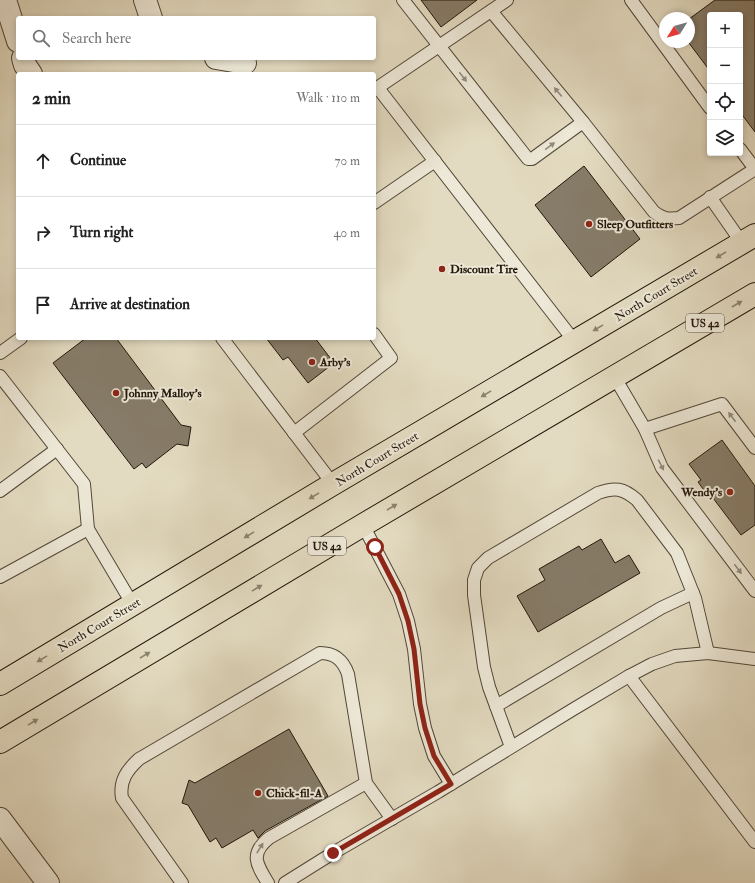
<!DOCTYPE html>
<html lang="en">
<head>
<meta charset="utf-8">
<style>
  body { margin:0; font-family:"IM FELL Double Pica",serif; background:#f6f6f6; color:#222 }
  .controls { position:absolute; right:12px; top:12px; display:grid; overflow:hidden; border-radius:4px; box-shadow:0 2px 6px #0003 }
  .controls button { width:36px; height:36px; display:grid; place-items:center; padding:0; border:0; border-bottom:1px solid #e0e0e0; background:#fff; color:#222; font:20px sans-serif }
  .compass { position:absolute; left:659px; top:12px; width:36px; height:36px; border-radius:50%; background:#fff; box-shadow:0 2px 6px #0003; rotate:233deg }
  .stop { position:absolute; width:12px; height:12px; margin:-9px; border:3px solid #8f2418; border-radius:50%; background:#fff }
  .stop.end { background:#8f2418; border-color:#fff; box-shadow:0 1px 4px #0008 }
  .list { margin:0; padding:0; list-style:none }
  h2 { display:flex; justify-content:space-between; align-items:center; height:52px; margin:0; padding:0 16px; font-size:17px }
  h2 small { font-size:13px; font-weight:400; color:#767676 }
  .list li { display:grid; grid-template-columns:26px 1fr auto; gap:12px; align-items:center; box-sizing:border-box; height:72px; padding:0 16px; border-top:1px solid #e0e0e0 }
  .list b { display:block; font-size:15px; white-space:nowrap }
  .list em { font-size:13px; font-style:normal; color:#767676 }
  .icon { flex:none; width:22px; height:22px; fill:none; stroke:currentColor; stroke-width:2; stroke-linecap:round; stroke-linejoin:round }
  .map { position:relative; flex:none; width:755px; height:883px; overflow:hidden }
  .search { position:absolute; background:#fff; box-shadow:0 2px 6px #0003; left:16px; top:16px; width:360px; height:44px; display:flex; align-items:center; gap:10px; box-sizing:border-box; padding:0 14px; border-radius:4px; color:#767676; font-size:15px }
  .panel { position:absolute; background:#fff; box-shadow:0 2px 6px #0003; left:16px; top:72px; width:360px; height:268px; border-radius:4px }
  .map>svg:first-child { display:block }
  .building { fill:#867c69; stroke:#22160a }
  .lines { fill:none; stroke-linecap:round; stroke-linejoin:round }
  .service-casing { stroke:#524738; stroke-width:14 }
  .minor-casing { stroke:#524738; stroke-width:24 }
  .tertiary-casing { stroke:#524738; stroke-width:24 }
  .primary-casing { stroke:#22160a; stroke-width:24 }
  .service { stroke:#ede8d7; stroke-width:12 }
  .minor { stroke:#ede8d7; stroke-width:22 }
  .tertiary { stroke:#ede8d7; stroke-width:22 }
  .primary { stroke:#e3dbc1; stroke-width:22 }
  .oneway { fill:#928a7b }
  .oneway2 { fill:#8c826f }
  .route { stroke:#8f2418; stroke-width:5 }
  .poi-dot { fill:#8f2418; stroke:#ede8d7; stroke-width:1.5 }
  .labels { text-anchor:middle; stroke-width:4; stroke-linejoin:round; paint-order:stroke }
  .shield { fill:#ede8d7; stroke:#5f5548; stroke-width:1 }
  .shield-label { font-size:11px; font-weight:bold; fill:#22160a }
  .poi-label { font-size:12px; font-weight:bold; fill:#22160a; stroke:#ede8d7; text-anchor:start }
  .street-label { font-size:12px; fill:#22160a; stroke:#ede8d7 }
</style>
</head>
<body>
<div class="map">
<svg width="755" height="883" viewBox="0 0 755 883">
  <rect width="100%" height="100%" fill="#e3dbc1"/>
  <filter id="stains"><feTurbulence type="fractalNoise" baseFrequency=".005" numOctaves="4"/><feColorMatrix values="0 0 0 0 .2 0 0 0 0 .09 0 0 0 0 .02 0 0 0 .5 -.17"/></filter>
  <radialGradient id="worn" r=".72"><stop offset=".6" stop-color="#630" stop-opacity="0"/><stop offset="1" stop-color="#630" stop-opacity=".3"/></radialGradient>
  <g class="building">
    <path d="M421 0H477L441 27Z"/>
    <path d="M715 0H755V132L740 112V15H710V71L689 43V19Z"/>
    <path d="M584 166 640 239 591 277 535 205Z"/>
    <path d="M86 338H116L181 425 191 427 188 446 177 444 146 468 142 463 134 469 53 363Z"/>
    <path d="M266 338H315L334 363 308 383 288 357 283 360Z"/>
    <path d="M722 440 755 486V525L741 535 713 498 711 500 698 482 701 480 689 464Z"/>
    <path d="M601 539 615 563 629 555 640 573 538 632 517 596 545 580 539 569 579 546 582 550Z"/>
    <path d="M289 729 328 796 265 831 258 838 253 830 222 848 216 838 210 842 188 805 182 803 189 780 195 783Z"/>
  </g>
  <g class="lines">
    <g class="service-casing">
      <g id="service">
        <path d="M403 0 528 159H532L583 122"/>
        <path d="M631 0 710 108"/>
        <path d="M491 11 583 122 654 212C664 219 667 219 679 218L755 169"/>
        <path d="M378 88 575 342"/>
        <path d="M374 90 507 0"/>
        <path d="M740 149 755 169"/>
        <path d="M710 197 742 243"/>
        <path d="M374 203 435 161"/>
        <path d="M222 338 333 484"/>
        <path d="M0 353 21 338"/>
        <path d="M0 376 84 484 88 529 133 605"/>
        <path d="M614 376 645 429 662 468 755 591"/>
        <path d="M645 429 722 404 755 448"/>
        <path d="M294 433 391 358 374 334"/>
        <path d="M0 491 57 449"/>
        <path d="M363 525 399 594 408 621 414 649 420 704 425 728 434 756 451 784"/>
        <path d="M0 577 88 529"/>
        <path d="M629 676 755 842"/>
        <path d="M496 706 661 608 693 593"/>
        <path d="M511 747 489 687 484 667 474 595V580L478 568 488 558 598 493C615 487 623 488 637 500L677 553 695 598 708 653"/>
        <path d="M182 883 122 798C119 781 127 770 139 759L320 653C335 653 343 660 348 674L366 783 392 819"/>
        <path d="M268 883C257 865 249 854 269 838L366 783"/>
        <path d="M285 883 333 853 438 792 572 710 629 676 652 664 675 656 708 653 755 659"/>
      </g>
    </g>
    <g class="minor-casing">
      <g id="minor">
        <path d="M5 0 18 41"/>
        <path d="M145 0 151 18"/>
        <path d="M23 58 25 65 31 74"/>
        <path d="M216 58 245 63"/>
      </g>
    </g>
    <g class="tertiary-casing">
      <path id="tertiary" d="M0 819 48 883"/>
    </g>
    <g class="primary-casing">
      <g id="primary">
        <path d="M0 684 333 484 755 235"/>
        <path d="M0 742 363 525 755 294"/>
      </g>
    </g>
    <use href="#service" class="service"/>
    <use href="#minor" class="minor"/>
    <use href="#tertiary" class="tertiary"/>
    <use href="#primary" class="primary"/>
  </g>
  <defs><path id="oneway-solid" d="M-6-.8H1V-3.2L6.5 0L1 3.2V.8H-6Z"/></defs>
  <g class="oneway">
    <use href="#oneway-solid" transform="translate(463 77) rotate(52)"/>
    <use href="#oneway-solid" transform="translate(558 92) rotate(-130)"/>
    <use href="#oneway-solid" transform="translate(550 146) rotate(-36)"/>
    <use href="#oneway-solid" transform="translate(732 417) rotate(-127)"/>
    <use href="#oneway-solid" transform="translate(661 465) rotate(63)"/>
    <use href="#oneway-solid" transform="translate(738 569) rotate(53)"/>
    <use href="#oneway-solid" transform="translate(260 848) rotate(-58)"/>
  </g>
  <g class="oneway2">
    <use href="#oneway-solid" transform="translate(721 255) rotate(149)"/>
    <use href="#oneway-solid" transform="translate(737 304) rotate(-30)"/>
    <use href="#oneway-solid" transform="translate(598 328) rotate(149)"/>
    <use href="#oneway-solid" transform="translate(486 394) rotate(149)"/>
    <use href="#oneway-solid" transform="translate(314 496) rotate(149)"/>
    <use href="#oneway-solid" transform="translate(392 507) rotate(-31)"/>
    <use href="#oneway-solid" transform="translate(249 535) rotate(149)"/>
    <use href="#oneway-solid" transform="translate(257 588) rotate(-31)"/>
    <use href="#oneway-solid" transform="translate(145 655) rotate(-31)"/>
    <use href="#oneway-solid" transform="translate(42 659) rotate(149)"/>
    <use href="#oneway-solid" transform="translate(33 722) rotate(-31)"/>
  </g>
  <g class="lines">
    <path class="route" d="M333 853 451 784 434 756 425 728 420 704 414 649 408 621 399 594 375 547"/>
  </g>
  <g class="poi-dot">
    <circle cx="589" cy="224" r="4"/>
    <circle cx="442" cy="269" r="4"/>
    <circle cx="312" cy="362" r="4"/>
    <circle cx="116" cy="393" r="4"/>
    <circle cx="730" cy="492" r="4"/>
    <circle cx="258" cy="793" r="4"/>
  </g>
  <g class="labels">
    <g class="shield">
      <rect x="686" y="314" width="38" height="18" rx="3"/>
      <rect x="308" y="537" width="38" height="18" rx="3"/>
    </g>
    <g class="shield-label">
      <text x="705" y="327">US 42</text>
      <text x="327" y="550">US 42</text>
    </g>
    <g class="poi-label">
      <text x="597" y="228">Sleep Outfitters</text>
      <text x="450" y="273">Discount Tire</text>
      <text x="320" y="366">Arby's</text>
      <text x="124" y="397">Johnny Malloy's</text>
      <text x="722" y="496" text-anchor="end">Wendy's</text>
      <text x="266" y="797">Chick-fil-A</text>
    </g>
    <g class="street-label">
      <text transform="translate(656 294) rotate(-31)" y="4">North Court Street</text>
      <text transform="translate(377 459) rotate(-31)" y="4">North Court Street</text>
      <text transform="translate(99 625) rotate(-31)" y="4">North Court Street</text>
    </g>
  </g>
  <rect width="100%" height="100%" filter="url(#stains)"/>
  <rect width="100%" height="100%" fill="url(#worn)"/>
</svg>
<div class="controls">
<button>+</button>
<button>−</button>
<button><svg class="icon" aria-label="locate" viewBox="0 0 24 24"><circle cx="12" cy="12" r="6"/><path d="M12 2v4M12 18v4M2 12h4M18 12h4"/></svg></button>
<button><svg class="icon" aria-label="layers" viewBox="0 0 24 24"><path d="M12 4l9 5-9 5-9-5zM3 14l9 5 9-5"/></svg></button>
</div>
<svg class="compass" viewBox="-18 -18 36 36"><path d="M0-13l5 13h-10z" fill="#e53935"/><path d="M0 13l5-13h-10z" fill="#767676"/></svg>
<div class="stop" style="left:375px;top:547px"></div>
<div class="stop end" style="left:333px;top:853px"></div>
<div class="search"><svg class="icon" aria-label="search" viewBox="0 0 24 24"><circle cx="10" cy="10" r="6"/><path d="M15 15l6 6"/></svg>Search here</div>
<section class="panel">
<h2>2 min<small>Walk · 110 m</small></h2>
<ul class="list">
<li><svg class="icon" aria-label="ahead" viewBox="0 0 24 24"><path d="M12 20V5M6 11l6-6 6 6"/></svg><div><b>Continue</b></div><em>70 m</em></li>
<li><svg class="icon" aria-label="right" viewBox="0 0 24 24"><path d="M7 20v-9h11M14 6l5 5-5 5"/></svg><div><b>Turn right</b></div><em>40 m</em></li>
<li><svg class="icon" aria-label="arrive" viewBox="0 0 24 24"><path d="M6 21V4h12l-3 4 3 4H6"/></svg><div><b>Arrive at destination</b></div></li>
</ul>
</section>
</div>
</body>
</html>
